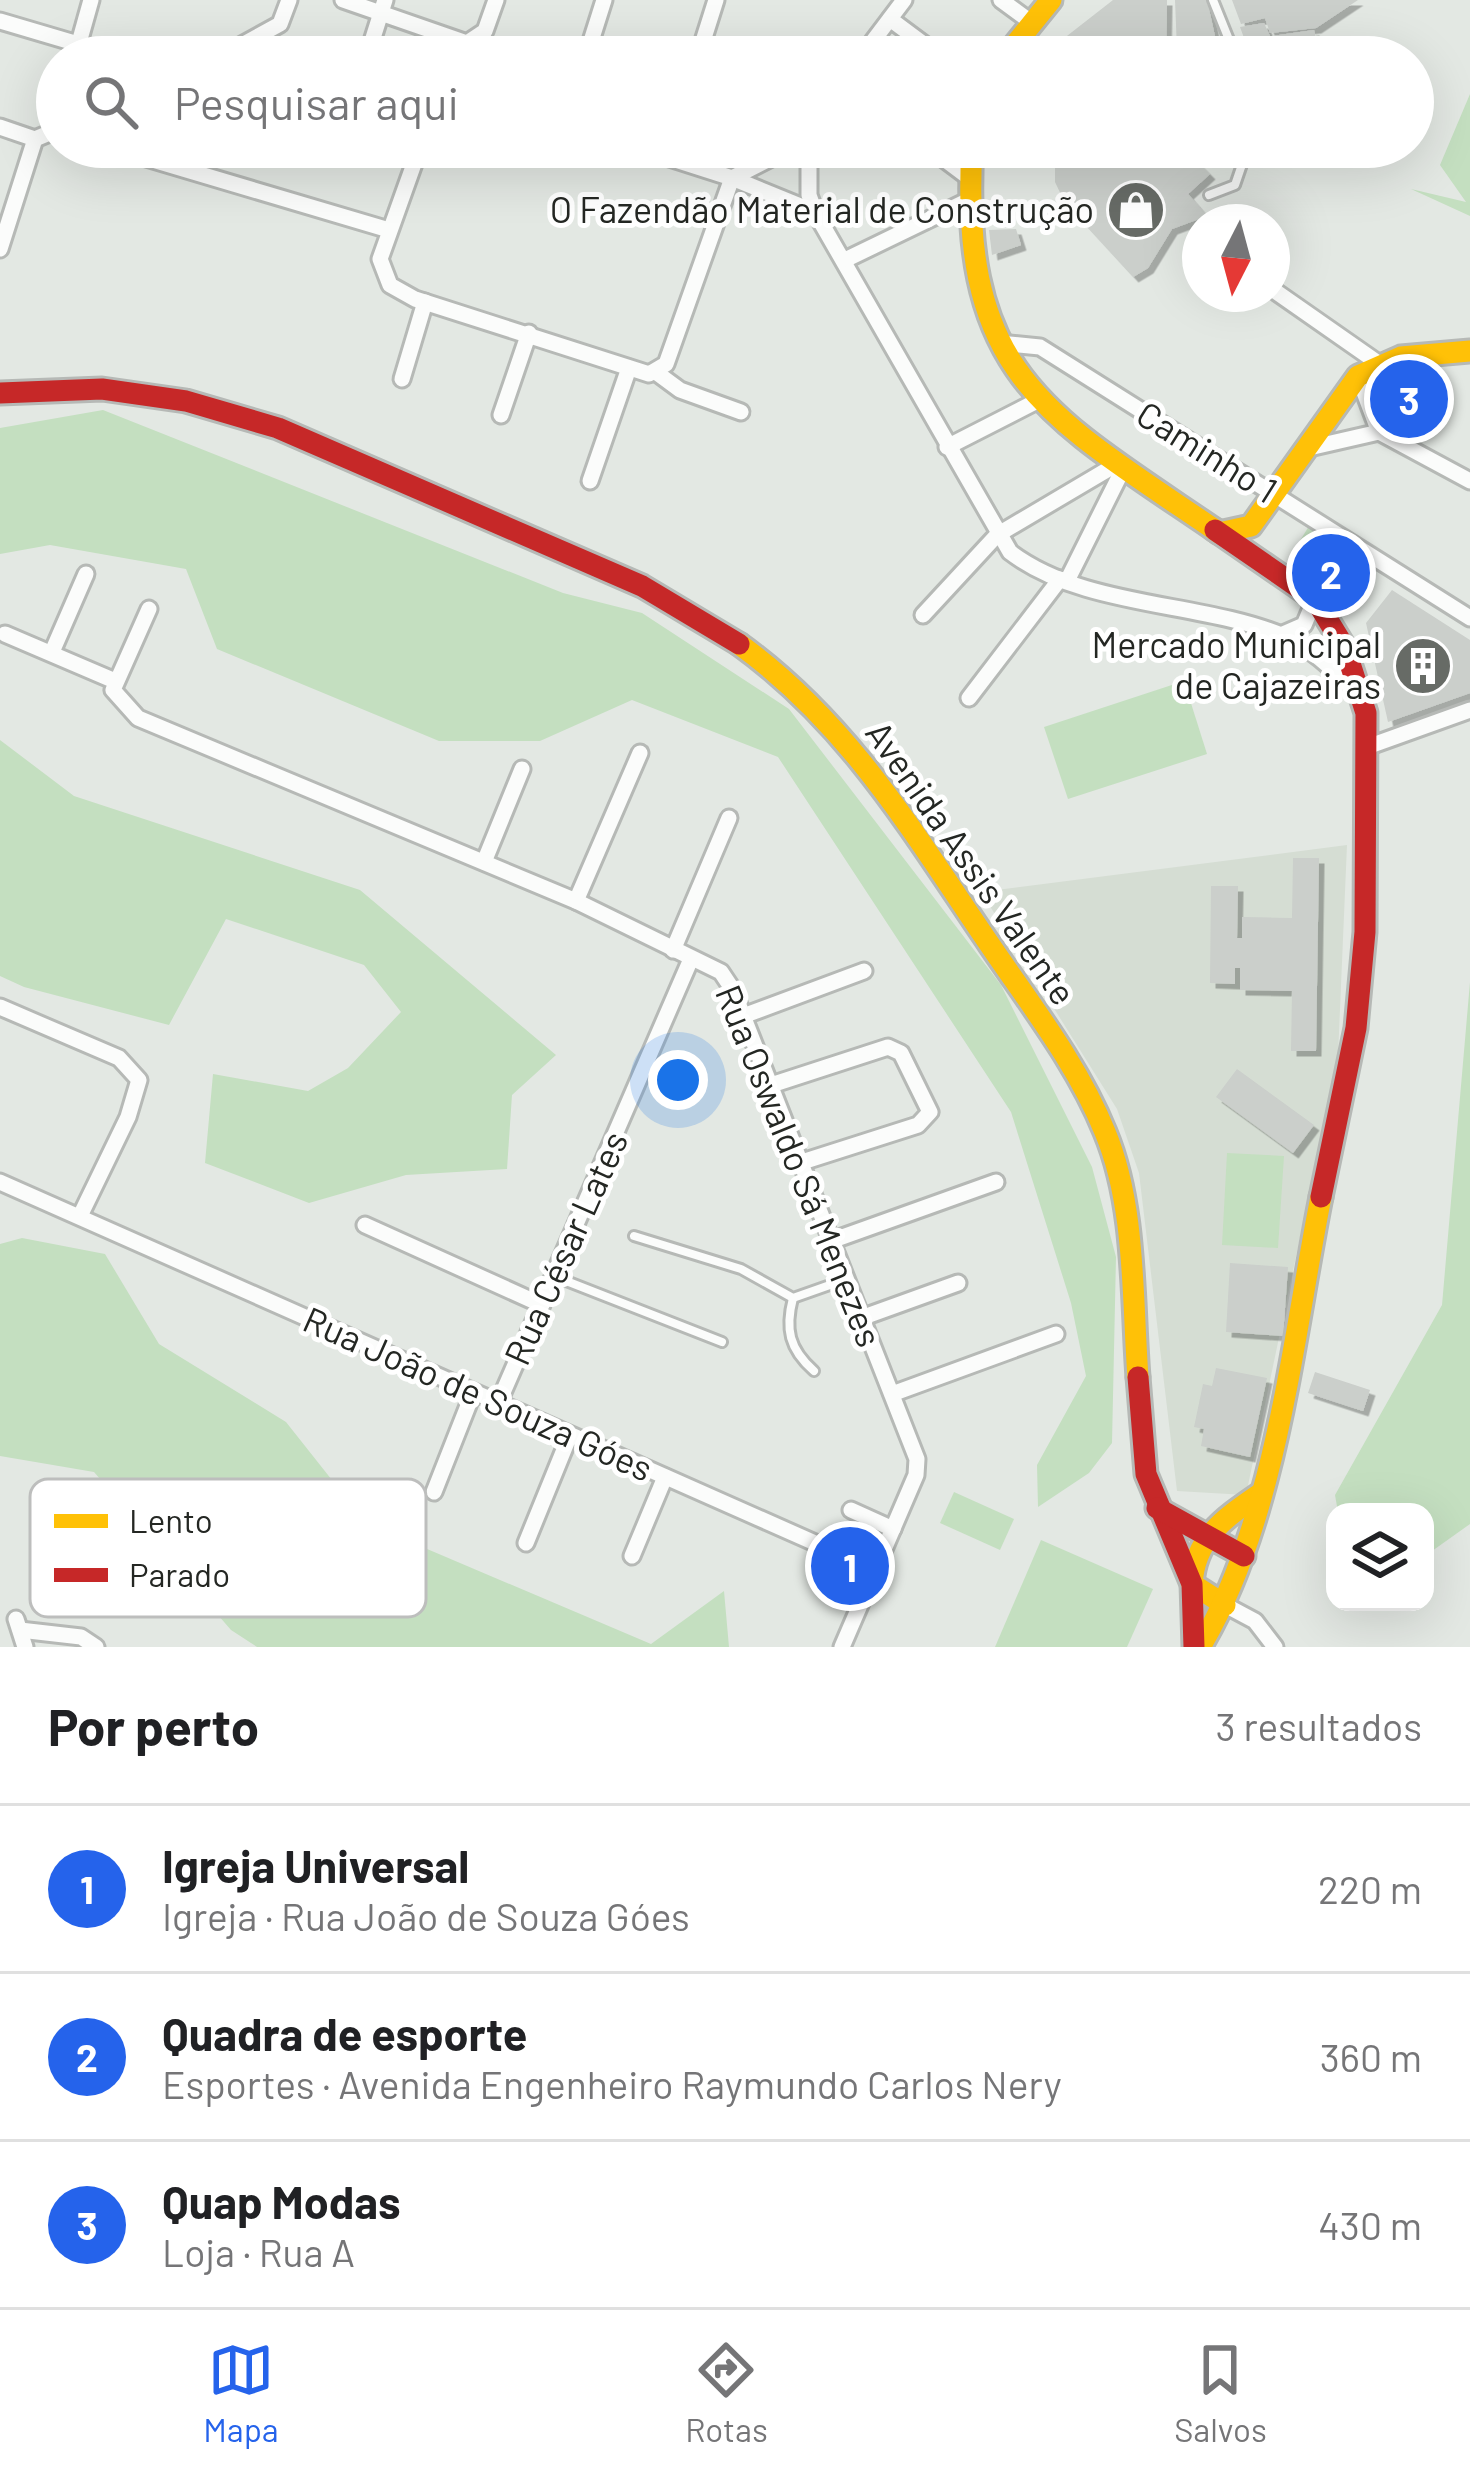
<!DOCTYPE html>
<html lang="pt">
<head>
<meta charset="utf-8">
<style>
  body { margin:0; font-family:Barlow,sans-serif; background:#f2f2f2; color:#202124 }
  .controls { position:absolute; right:36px; bottom:36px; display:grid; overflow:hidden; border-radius:24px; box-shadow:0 12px 48px #0002 }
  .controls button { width:108px; height:108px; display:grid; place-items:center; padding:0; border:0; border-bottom:3px solid #e0e0e0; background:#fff; color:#202124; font:60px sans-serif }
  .compass { position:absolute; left:1182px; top:204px; width:108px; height:108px; border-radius:50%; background:#fff; box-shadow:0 12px 48px #0002; rotate:186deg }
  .you { position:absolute; left:678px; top:1080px; width:42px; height:42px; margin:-30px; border:9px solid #fff; border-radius:50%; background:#1a73e8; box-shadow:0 0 0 18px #1a73e833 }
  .badge { display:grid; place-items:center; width:78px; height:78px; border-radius:50%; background:#2563eb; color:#fff; font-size:39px; font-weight:700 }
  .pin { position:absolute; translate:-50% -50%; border:6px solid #fff; box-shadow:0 3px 12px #0006 }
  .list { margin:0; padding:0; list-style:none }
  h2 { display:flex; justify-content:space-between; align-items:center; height:156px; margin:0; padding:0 48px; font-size:51px }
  h2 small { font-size:39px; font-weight:400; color:#757577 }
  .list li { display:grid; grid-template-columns:78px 1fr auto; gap:36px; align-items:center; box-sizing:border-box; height:168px; padding:0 48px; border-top:3px solid #e0e0e0 }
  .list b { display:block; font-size:45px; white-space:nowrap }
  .list p { margin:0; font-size:39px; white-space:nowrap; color:#757577 }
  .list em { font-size:39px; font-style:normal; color:#757577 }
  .icon { flex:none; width:66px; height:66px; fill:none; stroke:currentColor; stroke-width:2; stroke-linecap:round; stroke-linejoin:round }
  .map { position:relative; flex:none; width:1470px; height:1647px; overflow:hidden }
  .search { position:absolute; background:#fff; box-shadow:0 12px 48px #0002; left:36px; right:36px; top:36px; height:132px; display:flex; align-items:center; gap:30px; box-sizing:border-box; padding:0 42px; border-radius:66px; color:#757577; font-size:45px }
  .sheet { height:660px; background:#fff }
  nav { display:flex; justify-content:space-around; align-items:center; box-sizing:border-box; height:168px; border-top:3px solid #e0e0e0; background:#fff; font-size:33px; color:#757577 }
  nav a { display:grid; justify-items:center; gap:6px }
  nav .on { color:#2563eb }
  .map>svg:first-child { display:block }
  .built { fill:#d5ddd3 }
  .green { fill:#c4dfc0 }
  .building { fill:#cbcfcb; filter:url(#shadow) }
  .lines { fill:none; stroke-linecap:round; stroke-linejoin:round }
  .lane-casing { stroke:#b6b9b6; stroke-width:14 }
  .street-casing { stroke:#b6b9b6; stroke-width:21 }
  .slow-casing { stroke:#b6b9b6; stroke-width:27 }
  .jam-casing { stroke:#b6b9b6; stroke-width:27 }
  .lane { stroke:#fbfcfb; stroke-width:8 }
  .street { stroke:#fbfcfb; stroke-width:15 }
  .slow { stroke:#ffc107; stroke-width:21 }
  .jam { stroke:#c62828; stroke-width:21 }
  .labels { text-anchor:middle; stroke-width:10; stroke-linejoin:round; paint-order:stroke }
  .poi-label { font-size:36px; fill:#242723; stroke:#fff; text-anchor:end }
  .street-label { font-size:36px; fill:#242723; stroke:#fff }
  .key { fill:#fff; stroke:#bdbebd; stroke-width:3 }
  .key-label { font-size:33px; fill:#242723 }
</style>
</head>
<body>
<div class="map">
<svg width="1470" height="1647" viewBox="0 0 1470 1647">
  <defs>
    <filter id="shadow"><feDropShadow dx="5.5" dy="5.5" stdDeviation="0" flood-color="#0004"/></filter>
  </defs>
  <rect width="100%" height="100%" fill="#e3e8e3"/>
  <path class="built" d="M1347 845 1338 1056 1246 1495 1177 1491 1139 1173 1117 1109 981 892Z"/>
  <g class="green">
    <path d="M1470 94V216L1411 189 1466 202 1440 165Z"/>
    <path d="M103 410 563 593 642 613 789 709 1001 985 1092 1167 1116 1257 1112 1443 1089 1473 1038 1507 1037 1465 1086 1376 1071 1303 1011 1112 778 757 632 700 540 741H439L217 649 186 569 50 545 0 554V428Z"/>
    <path d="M1309 526 1357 556 1339 590 1290 557Z"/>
    <path d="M1184 681 1207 754 1068 799 1044 727Z"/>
    <path d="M0 740 74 796 360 890 556 1055 512 1095 507 1169 406 1175 309 1203 205 1163 213 1074 308 1091 348 1068 401 1012 364 965 226 919 169 1025 24 987 0 976Z"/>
    <path d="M1470 982V1524L1425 1556V1512H1338L1335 1495 1442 1305Z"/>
    <path d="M1227 1153 1284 1156 1278 1248 1222 1245Z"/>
    <path d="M22 1238 105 1254 159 1344 286 1422 366 1523 651 1644 724 1591 729 1647H257L231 1630 94 1472 0 1456V1244Z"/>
    <path d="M954 1492 1014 1519 1000 1550 940 1523Z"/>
    <path d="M1041 1540 1153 1589 1127 1647H995Z"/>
  </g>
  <g class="building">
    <path d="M1113 0H1167L1166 57H1040Z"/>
    <path d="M1175 0H1207L1216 41 1177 50Z"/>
    <path d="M1232 0H1358L1316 28 1270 33 1265 18 1241 24Z"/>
    <path d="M1264 23 1274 45 1272 36 1314 30 1320 57H1251L1240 27Z"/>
    <path d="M1055 147H1183L1210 174 1188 194 1207 216 1172 229 1148 268 1133 277 1065 203 1055 182V163L1063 156Z"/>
    <path d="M1016 229 1021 245 992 255 989 230Z"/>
    <path d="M1404 378 1427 393 1411 424 1387 425 1390 405Z"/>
    <path d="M1392 590 1470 640V693L1388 722 1366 623Z"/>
    <path d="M1293 858H1319L1316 1051H1291L1292 991 1240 990V968H1235V984L1210 983 1211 886H1238L1237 938H1242V917L1292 918Z"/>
    <path d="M1237 1069 1314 1125 1293 1153 1216 1097Z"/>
    <path d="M1230 1263 1288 1267 1283 1336 1226 1332Z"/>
    <path d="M1216 1368 1267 1378 1250 1457 1201 1446 1204 1429 1194 1427 1203 1384 1212 1386Z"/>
    <path d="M1315 1372 1370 1390 1363 1411 1308 1393Z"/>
  </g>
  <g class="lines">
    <g class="lane-casing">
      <g id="lane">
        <path d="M1213 0 1236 57"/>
        <path d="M1209 195 1235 185 1248 147"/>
        <path d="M634 1236 741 1269 793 1298 844 1280"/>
        <path d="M556 1277 722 1342"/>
        <path d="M793 1298C785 1329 789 1349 814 1371"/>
      </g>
    </g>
    <g class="street-casing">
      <g id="street">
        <path d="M343 0 467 43 485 31 496 0"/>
        <path d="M1001 0 1031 22"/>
        <path d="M890 19 941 57"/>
        <path d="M0 21 78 44"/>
        <path d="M75 57 91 0"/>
        <path d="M220 57 280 24 289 0"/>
        <path d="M367 57 385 0"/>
        <path d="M586 57 604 0"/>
        <path d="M698 57 716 0"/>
        <path d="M861 57 904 0"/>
        <path d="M0 127 35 139"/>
        <path d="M109 147 389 230"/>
        <path d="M420 147 380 259 390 285 415 299 649 374 666 364 732 178 635 147"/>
        <path d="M809 147V195L815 212 1010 552C1085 609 1203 601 1286 637 1315 650 1337 674 1359 695"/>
        <path d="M928 147 968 177"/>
        <path d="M732 178 815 212"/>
        <path d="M732 178 793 147"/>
        <path d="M0 249 35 139 54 131"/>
        <path d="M847 259 969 200"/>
        <path d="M1272 289 1378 363"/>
        <path d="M999 343 1040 347 1470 618"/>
        <path d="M657 373 680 390 741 412"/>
        <path d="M1358 376 1379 432"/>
        <path d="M402 379 425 302"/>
        <path d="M501 415 529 333"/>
        <path d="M947 447 1037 401"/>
        <path d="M1309 448 1379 432 1470 481"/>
        <path d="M590 481 629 368"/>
        <path d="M1067 581 1123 469"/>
        <path d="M149 609 113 690 138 718 576 901 721 972 733 990 917 1459 916 1475 842 1647"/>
        <path d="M923 615 997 535 1117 464"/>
        <path d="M5 634 115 681"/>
        <path d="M1281 635 1304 625 1315 599"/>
        <path d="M52 652 86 574"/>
        <path d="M969 698 1060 579"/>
        <path d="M1367 747 1470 710"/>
        <path d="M484 862 522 769"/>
        <path d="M576 901 640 753"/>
        <path d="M673 950 729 818"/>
        <path d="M0 1007 119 1058 139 1080 128 1117 80 1216"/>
        <path d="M743 1016 864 971"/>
        <path d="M768 1086 888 1047 901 1053 930 1112 918 1125 799 1163"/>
        <path d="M0 1182 876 1570"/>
        <path d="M365 1225 542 1305"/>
        <path d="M831 1241 996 1182"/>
        <path d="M861 1318 958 1283"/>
        <path d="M892 1394 1056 1334"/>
        <path d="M498 1404 691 959"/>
        <path d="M434 1492 473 1393"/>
        <path d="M851 1510 893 1529"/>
        <path d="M526 1543 570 1435"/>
        <path d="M632 1556 665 1477"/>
        <path d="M1225 1605 1255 1621 1275 1647"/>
        <path d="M16 1619 25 1647"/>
        <path d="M20 1630 81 1637 96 1647"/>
      </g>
    </g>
    <g class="slow-casing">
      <g id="slow">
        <path d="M1005 57 1051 0"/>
        <path d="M972 147C959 375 1045 414 1215 530"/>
        <path d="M1219 533 1251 526 1358 376 1401 357 1470 351"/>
        <path d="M739 644C850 724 914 834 990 945 1030 1004 1078 1065 1105 1132 1136 1206 1132 1298 1138 1377"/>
        <path d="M1225 1605 1192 1584C1195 1537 1225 1518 1261 1493"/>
        <path d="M1200 1647C1276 1520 1292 1342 1321 1197"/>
      </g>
    </g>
    <g class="jam-casing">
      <g id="jam">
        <path d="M0 393 102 389 186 401 278 428 642 586 739 644"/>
        <path d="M1215 530 1315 599 1345 648 1366 713 1365 932 1356 1028 1321 1197"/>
        <path d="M1138 1377 1146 1474 1192 1584 1194 1647"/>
        <path d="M1157 1508 1244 1556"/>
      </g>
    </g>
    <use href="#lane" class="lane"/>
    <use href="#street" class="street"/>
    <use href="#slow" class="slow"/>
    <use href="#jam" class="jam"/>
  </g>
  <defs>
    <g id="shop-disc" transform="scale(3)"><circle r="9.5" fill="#676b66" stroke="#fff"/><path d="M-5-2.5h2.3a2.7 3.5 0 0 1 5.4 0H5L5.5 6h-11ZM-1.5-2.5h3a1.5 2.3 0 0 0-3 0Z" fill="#fff"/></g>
    <g id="building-disc" transform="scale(3)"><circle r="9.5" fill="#676b66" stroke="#fff"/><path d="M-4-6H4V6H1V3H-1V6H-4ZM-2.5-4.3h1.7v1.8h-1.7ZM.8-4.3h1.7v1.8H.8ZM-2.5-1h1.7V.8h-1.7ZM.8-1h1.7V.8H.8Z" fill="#fff"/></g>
  </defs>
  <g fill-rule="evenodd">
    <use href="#shop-disc" x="1136" y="210"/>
    <use href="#building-disc" x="1423" y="666"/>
  </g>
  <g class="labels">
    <g class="poi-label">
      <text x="1094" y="223">O Fazendão Material de Construção</text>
      <text x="1381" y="658">Mercado Municipal<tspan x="1381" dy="41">de Cajazeiras</tspan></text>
    </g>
    <g class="street-label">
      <text transform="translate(1207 452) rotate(32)" y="13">Caminho 1</text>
      <text transform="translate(971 863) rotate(55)" y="13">Avenida Assis Valente</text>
      <text transform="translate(799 1166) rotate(68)" y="13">Rua Oswaldo Sá Menezes</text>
      <text transform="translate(566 1248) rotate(-66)" y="13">Rua César Lates</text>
      <text transform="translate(478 1394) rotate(24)" y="13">Rua João de Souza Góes</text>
    </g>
  </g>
  <rect x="30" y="1479" width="396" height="138" rx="18" class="key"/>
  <rect x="54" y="1514" width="54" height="14" fill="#ffc107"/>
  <rect x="54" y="1568" width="54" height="14" fill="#c62828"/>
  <g class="key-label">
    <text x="129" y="1533">Lento</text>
    <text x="129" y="1587">Parado</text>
  </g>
</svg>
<div class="controls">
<button><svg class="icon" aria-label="layers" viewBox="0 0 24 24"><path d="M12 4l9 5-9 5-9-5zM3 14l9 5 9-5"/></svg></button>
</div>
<svg class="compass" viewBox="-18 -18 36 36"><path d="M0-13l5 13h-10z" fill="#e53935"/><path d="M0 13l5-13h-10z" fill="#757577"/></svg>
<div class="you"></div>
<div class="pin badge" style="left:850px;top:1566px">1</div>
<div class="pin badge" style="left:1331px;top:573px">2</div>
<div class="pin badge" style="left:1409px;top:399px">3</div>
<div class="search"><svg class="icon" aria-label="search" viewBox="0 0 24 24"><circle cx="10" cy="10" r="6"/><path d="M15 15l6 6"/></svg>Pesquisar aqui</div>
</div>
<section class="sheet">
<h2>Por perto<small>3 resultados</small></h2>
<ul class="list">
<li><span class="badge">1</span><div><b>Igreja Universal</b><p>Igreja · Rua João de Souza Góes</p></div><em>220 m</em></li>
<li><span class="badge">2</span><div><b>Quadra de esporte</b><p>Esportes · Avenida Engenheiro Raymundo Carlos Nery</p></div><em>360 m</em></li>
<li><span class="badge">3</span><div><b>Quap Modas</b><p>Loja · Rua A</p></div><em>430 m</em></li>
</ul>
</section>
<nav>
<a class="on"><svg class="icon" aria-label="map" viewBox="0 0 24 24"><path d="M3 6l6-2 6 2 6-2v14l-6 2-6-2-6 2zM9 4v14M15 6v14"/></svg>Mapa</a>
<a><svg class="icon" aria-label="directions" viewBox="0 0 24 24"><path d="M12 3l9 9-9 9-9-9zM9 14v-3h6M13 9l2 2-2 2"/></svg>Rotas</a>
<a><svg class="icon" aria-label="saved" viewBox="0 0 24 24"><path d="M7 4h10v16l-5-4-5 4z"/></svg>Salvos</a>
</nav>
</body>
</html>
